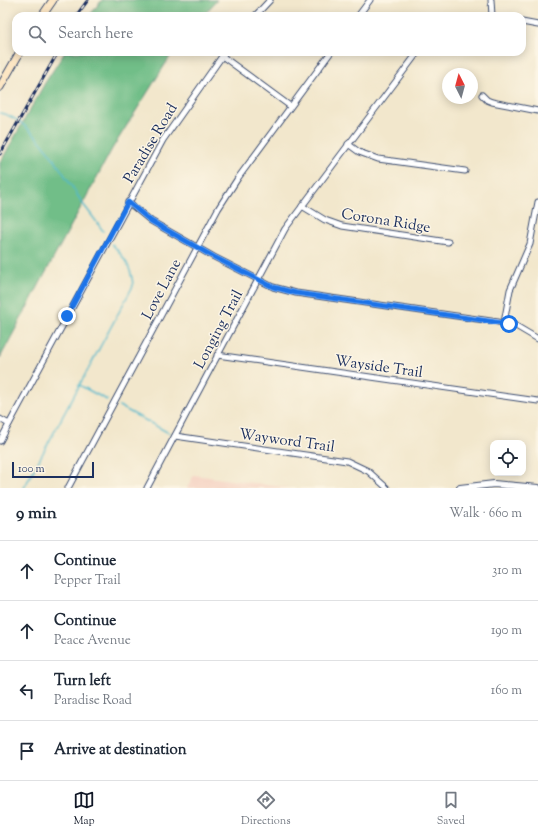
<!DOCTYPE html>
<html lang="en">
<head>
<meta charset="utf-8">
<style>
  body { margin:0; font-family:"Sorts Mill Goudy",serif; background:#f6f6f7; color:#1f2937 }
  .controls { position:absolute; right:12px; bottom:12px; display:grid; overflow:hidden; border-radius:8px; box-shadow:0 2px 10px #0003 }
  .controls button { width:36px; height:36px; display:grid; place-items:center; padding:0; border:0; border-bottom:1px solid #e0e1e3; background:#fff; color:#1f2937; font:20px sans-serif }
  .compass { position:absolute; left:442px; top:68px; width:36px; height:36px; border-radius:50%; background:#fff; box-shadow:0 2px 10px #0003; rotate:354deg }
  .scale { position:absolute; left:12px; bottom:10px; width:82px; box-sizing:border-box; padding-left:4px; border:2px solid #1b2f5e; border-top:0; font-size:11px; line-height:14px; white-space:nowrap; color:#1b2f5e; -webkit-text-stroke:3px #fcf5e5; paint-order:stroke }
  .stop { position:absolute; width:12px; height:12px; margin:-9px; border:3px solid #1a73e8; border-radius:50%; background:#fff }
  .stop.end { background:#1a73e8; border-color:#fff; box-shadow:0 1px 4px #0008 }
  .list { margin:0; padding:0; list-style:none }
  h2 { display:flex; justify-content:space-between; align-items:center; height:52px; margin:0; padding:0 16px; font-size:17px }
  h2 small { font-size:13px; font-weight:400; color:#747a83 }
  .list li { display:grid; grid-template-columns:26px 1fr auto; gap:12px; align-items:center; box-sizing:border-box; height:60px; padding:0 16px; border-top:1px solid #e0e1e3 }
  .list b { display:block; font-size:15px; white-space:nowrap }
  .list p { margin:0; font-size:13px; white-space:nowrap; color:#747a83 }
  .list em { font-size:13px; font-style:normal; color:#747a83 }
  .icon { flex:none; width:22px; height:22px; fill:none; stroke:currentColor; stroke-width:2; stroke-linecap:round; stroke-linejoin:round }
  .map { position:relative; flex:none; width:538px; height:488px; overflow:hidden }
  .search { position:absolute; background:#fff; box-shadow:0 2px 10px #0003; left:12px; right:12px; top:12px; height:44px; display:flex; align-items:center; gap:10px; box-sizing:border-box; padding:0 14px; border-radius:12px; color:#747a83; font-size:15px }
  .sheet { height:292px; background:#fff }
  nav { display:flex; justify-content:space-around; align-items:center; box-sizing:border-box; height:56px; border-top:1px solid #e0e1e3; background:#fff; font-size:11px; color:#747a83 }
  nav a { display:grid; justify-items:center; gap:2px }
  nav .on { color:#111827 }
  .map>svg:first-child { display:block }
  .built { fill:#f5d2c2 }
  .forest { fill:#71be88; stroke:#467673 }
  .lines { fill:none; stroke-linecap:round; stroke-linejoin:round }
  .stream { stroke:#50b9cd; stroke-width:1.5 }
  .minor-casing { stroke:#3b4b6e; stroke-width:7 }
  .tertiary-casing { stroke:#3b4b6e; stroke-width:8 }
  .secondary-casing { stroke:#3b4b6e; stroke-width:9 }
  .minor { stroke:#fff; stroke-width:5 }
  .tertiary { stroke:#fff; stroke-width:6 }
  .secondary { stroke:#fce6c4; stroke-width:7 }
  .rail-casing { stroke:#1b2f5e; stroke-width:3 }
  .rail { stroke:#fcf5e5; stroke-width:1.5; stroke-dasharray:4.5; stroke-linecap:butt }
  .route { stroke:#1a73e8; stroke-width:5 }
  .labels { text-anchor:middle; stroke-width:3; stroke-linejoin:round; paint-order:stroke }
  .street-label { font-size:15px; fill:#1b2f5e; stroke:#fcf5e5 }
</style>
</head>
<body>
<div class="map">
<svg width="538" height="488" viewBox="0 0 538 488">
  <rect width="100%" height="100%" fill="#fcf5e5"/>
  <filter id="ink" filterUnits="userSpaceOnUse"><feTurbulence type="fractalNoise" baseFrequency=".025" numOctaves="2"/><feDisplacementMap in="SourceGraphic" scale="8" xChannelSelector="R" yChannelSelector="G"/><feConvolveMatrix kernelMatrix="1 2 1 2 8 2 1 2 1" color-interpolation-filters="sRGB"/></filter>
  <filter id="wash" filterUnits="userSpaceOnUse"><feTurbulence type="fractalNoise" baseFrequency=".012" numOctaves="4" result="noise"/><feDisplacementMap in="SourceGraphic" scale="16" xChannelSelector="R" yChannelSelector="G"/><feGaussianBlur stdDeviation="0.9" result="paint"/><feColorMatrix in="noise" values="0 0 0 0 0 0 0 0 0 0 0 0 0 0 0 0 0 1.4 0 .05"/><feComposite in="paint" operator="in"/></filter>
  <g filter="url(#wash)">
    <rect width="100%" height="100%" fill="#f2e7cc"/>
    <path class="built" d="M194 475 289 488H187Z"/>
    <g class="forest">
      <path d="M102 0H217L203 16H89Z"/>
      <path d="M65 52H173L112 149 0 358V163L45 83Z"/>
    </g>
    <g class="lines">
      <g class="stream">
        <path d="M0 113C35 120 64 175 83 204 90 213 97 222 103 231"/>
        <path d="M79 385 107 400"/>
        <path d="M119 406 169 433"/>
        <path d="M24 488 133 286C132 268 124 257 112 244"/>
      </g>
    </g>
  </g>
  <g filter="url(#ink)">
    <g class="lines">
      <g class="minor-casing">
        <g id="minor">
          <path d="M491 0 492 16"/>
          <path d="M255 16 270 0"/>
          <path d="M358 16 370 0"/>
          <path d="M522 22 538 25"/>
          <path d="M222 56 290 106"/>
          <path d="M482 95 487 100 492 102 538 111"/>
          <path d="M348 144 359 152 378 159 465 171"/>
          <path d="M128 202 151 221 214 257 273 287 296 293 498 322 516 326 538 339"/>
          <path d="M302 206 325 220 342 226 448 242"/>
          <path d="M504 323 510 290 530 244 538 202"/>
          <path d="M217 355 538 401"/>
          <path d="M0 419 9 424"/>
          <path d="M175 436 347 461 368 471 387 488"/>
          <path d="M0 441 163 140 225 52"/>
          <path d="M68 488 218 209 238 178 331 52"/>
          <path d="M147 488 285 229 418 52"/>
        </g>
      </g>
      <g class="tertiary-casing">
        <path id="tertiary" d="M460 488 494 484 538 488"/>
      </g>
      <g class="secondary-casing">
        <g id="secondary">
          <path d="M42 16 53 0"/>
          <path d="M0 87 20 52"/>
        </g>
      </g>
      <use href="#minor" class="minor"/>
      <use href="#tertiary" class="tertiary"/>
      <use href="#secondary" class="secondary"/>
      <g class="rail-casing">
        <g id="rail">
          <path d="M76 16 88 0"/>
          <path d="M0 154 58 52"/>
        </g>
      </g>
      <use href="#rail" class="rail"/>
    </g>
  </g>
  <g class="lines" filter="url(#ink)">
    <path class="route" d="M67 316 128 202 151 221 214 257 273 287 296 293 509 324"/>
  </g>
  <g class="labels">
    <g class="street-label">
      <text transform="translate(150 143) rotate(-59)" y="5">Paradise Road</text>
      <text transform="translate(386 220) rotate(9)" y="5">Corona Ridge</text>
      <text transform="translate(161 289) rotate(-62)" y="5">Love Lane</text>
      <text transform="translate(218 329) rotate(-62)" y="5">Longing Trail</text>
      <text transform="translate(379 366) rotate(8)" y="5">Wayside Trail</text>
      <text transform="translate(287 440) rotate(8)" y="5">Wayword Trail</text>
    </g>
  </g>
</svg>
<div class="controls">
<button><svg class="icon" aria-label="locate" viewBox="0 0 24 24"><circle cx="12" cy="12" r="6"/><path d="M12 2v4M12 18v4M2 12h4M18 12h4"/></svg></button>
</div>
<svg class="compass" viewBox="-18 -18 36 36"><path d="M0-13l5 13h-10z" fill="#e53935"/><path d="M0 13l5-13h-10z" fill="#747a83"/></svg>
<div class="scale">100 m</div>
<div class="stop" style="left:509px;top:324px"></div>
<div class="stop end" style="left:67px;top:316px"></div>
<div class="search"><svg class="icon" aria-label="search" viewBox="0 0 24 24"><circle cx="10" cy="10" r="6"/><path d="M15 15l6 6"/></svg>Search here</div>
</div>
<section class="sheet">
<h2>9 min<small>Walk · 660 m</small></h2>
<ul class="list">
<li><svg class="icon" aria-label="ahead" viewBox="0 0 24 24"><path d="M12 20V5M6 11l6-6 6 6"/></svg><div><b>Continue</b><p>Pepper Trail</p></div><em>310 m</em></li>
<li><svg class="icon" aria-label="ahead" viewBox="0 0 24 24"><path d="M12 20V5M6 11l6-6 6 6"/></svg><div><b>Continue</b><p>Peace Avenue</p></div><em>190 m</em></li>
<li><svg class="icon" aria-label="left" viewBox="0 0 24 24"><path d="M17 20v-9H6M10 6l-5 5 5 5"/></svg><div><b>Turn left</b><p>Paradise Road</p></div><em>160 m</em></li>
<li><svg class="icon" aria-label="arrive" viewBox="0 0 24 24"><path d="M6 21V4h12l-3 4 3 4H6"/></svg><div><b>Arrive at destination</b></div></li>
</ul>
</section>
<nav>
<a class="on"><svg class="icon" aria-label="map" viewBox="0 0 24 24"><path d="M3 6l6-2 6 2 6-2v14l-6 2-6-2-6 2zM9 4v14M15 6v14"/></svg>Map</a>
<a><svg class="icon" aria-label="directions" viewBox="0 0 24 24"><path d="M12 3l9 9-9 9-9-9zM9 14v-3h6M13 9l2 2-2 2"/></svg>Directions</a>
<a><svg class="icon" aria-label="saved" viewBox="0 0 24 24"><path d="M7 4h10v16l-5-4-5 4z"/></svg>Saved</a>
</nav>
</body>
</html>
